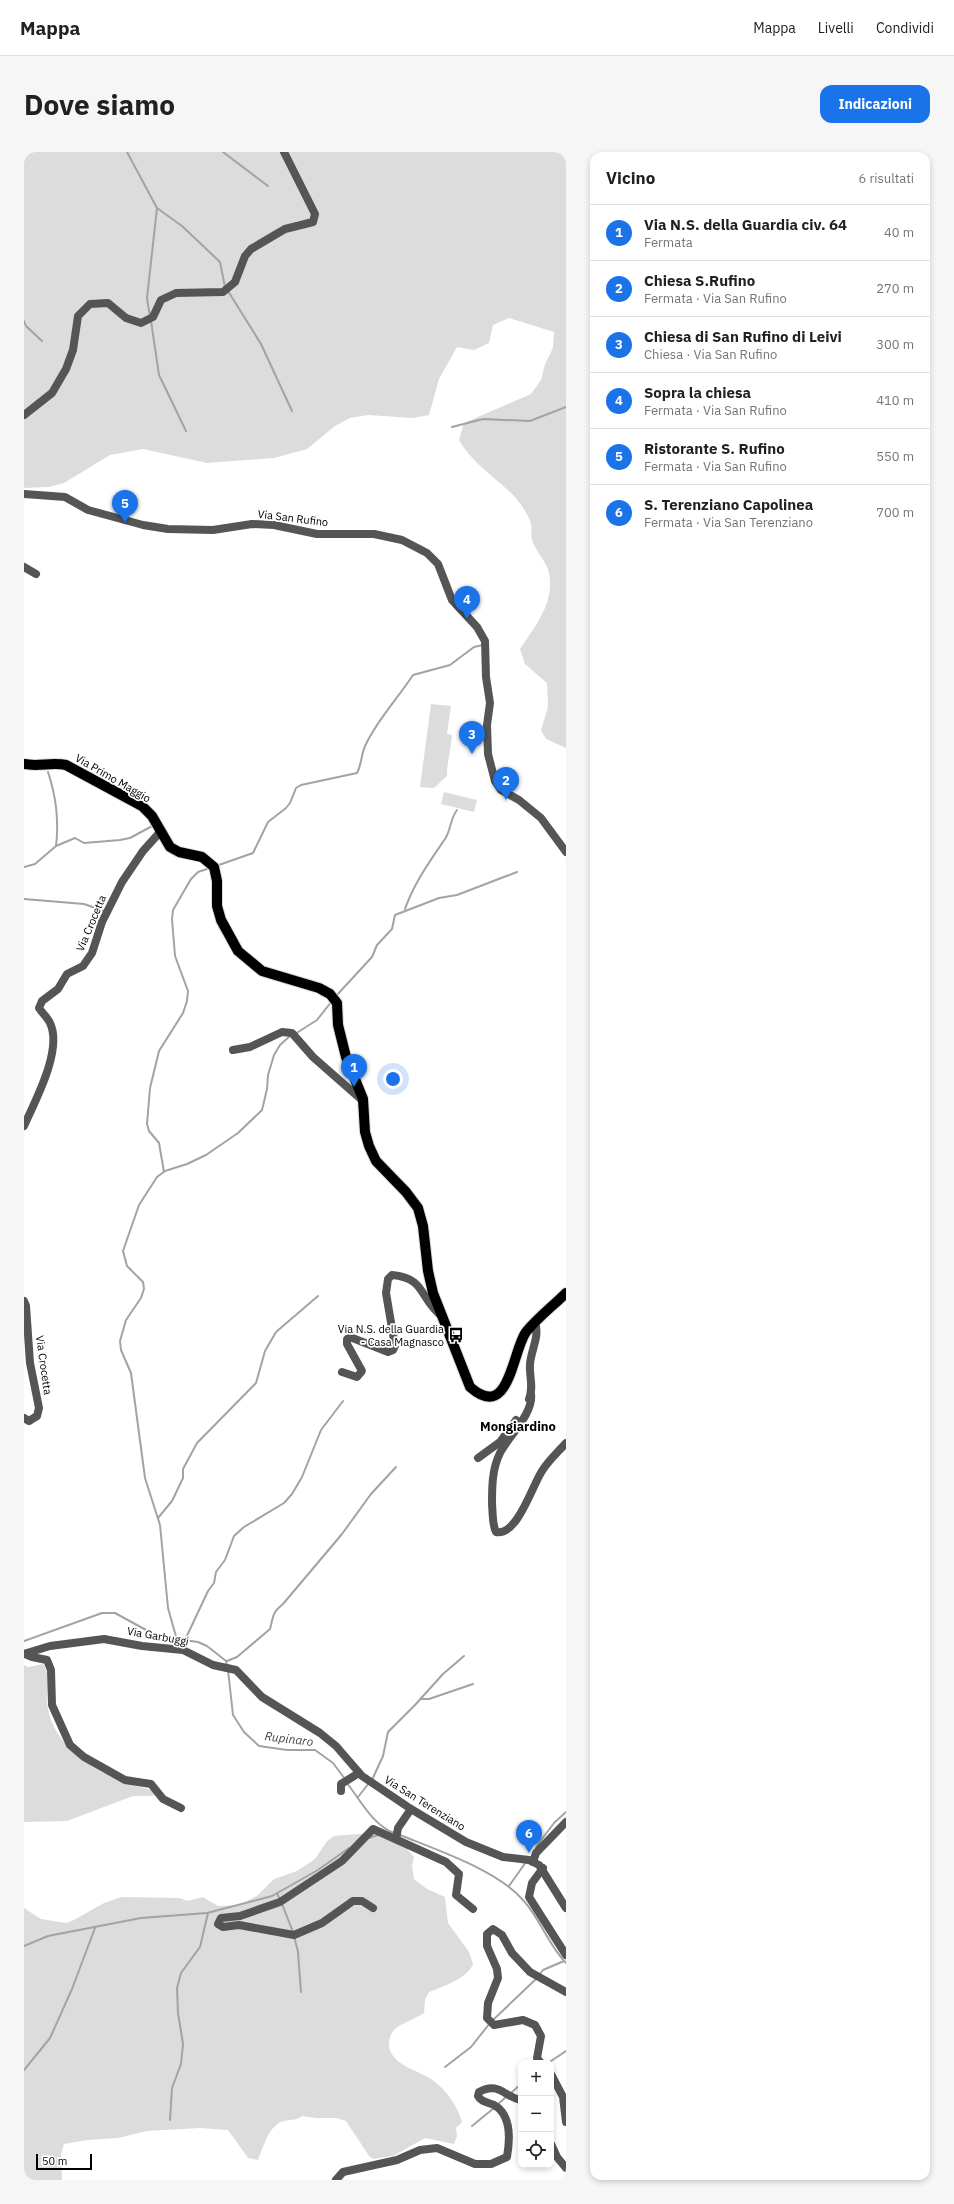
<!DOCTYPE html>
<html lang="it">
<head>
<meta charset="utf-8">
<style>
  body { margin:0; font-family:"IBM Plex Sans",sans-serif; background:#f6f6f6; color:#202124 }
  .controls { position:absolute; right:12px; bottom:12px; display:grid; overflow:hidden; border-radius:8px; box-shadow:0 2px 6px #0003 }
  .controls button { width:36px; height:36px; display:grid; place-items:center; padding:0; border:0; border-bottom:1px solid #e0e0e0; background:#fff; color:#202124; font:20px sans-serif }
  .scale { position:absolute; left:12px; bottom:10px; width:56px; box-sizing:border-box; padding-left:4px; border:2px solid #000; border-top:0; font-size:11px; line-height:14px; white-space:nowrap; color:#000; -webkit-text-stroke:3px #fff; paint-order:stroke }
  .you { position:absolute; left:369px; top:927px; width:14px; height:14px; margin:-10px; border:3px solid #fff; border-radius:50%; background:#1a73e8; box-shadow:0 0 0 6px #1a73e833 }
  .badge { display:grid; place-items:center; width:26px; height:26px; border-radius:50%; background:#1a73e8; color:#fff; font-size:13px; font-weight:700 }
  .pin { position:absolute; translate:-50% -33px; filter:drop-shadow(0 1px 2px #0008) }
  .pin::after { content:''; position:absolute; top:21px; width:14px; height:12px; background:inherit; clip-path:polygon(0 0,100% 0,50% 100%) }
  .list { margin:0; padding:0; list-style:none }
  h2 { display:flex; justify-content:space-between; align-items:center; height:52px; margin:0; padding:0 16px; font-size:17px }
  h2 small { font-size:13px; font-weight:400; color:#757577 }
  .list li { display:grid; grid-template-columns:26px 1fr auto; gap:12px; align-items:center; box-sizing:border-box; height:56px; padding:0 16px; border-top:1px solid #e0e0e0 }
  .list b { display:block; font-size:15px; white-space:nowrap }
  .list p { margin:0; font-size:13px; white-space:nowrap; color:#757577 }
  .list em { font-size:13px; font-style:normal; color:#757577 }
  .icon { flex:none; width:22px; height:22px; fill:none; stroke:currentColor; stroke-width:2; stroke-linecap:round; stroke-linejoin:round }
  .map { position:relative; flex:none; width:542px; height:2028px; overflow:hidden; border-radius:12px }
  header { display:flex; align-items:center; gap:24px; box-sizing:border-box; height:56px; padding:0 20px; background:#fff; border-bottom:1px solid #e0e0e0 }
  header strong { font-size:19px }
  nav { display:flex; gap:22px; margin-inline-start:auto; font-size:14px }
  .intro { display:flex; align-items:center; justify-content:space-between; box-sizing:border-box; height:96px; padding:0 24px }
  h1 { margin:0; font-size:28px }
  .button { padding:10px 18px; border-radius:12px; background:#1a73e8; color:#fff; font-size:14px; font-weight:700 }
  main { display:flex; gap:24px; padding:0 24px }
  aside { flex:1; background:#fff; border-radius:12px; box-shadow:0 2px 6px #0003 }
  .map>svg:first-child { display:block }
  .green { fill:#dcdcdc }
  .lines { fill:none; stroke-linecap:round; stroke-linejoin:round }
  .stream { stroke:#a3a3a3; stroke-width:2 }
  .major-casing { stroke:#dbdbdb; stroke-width:12 }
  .minor { stroke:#555; stroke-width:8 }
  .major { stroke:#000; stroke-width:10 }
  .labels { text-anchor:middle; stroke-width:3.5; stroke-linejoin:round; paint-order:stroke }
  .street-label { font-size:11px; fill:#000; stroke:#fff }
  .poi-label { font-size:11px; fill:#000; stroke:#fff; text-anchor:end }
  .water-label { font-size:12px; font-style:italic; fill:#444; stroke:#fff }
  .quarter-label { font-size:13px; font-weight:bold; fill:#000; stroke:#fff }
</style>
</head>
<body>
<header>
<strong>Mappa</strong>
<nav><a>Mappa</a><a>Livelli</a><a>Condividi</a></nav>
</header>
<div class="intro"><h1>Dove siamo</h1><a class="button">Indicazioni</a></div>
<main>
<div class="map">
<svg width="542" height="2028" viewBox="0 0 542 2028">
  <rect width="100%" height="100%" fill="#fff"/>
  <g class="green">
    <path d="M0 0H542V596L522 587 517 578 524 555 523 531 501 512 496 497C512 473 533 448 524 417 520 407 511 398 508 388 507 383 508 377 507 372 505 363 496 351 490 344 471 325 448 311 435 288L440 271 507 242 517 228 521 212 529 196 530 180 485 166 469 173 465 191 450 198 433 195 415 227 405 263 389 266 344 263 326 266 311 274 283 297 250 306 183 311 119 297 86 303 40 331 25 335 0 336Z"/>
    <path d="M407 552 427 554 423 582 428 583C427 598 423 609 423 624L410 636 396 635Z"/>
    <path d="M420 640 453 648 450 660 417 652Z"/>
    <path d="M19 1512C27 1523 22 1539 23 1551 28 1601 86 1629 128 1638L131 1641 129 1644H109L43 1669 0 1670V1513L4 1515Z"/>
    <path d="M348 1681 382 1696 390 1705 388 1714 390 1727 403 1737 421 1745 424 1771 445 1800 449 1812C444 1826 418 1835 405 1840L401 1848 400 1861C391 1867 375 1872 369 1879 366 1883 365 1889 365 1894 368 1915 397 1918 411 1930 425 1941 433 1954 438 1970L432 1976 433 1984 430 1992 401 1986 369 2004 349 2007 345 2004 322 1969 312 1966H292L278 1964C272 1969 267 1967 260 1969 245 1972 239 1996 234 2008L224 2006 204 1978 176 1976 123 1979 94 1986 63 1988 40 1992 37 2002 38 2028H0V1756L17 1767 42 1771 50 1768 80 1751 97 1745 156 1746 163 1749 179 1745 194 1754 216 1753 234 1743 250 1727 273 1719 291 1707 303 1689 310 1684Z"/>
  </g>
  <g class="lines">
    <g class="stream">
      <path d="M103 0 133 56 158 74 196 110 201 135"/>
      <path d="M199 0 244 34"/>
      <path d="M204 139 237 192 268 259"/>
      <path d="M126 165 123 146 133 56"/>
      <path d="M0 169 2 174 18 189"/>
      <path d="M127 169 135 223 162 279"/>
      <path d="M428 275 459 267 506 269 542 255"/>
      <path d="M24 620C32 644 35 669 32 694"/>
      <path d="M192 714 229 701 244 670 262 656 266 651 272 636 277 633 333 621C338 612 337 601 342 592 354 567 374 546 389 523L426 513 450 495 459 493"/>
      <path d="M0 715 11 712 32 694 51 686 60 691 96 688 106 686 130 673"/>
      <path d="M0 747 60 752 80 759"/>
      <path d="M381 757C390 731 406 709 421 687 427 678 426 667 433 658"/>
      <path d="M312 844 348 805 353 793 368 777 371 763 415 746 433 743 493 720"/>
      <path d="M271 882 293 868 308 849"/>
      <path d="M140 1020 135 991 125 979 123 972 126 936 135 899 159 861 163 849 164 839 151 804 148 767 149 758 167 727 174 720 186 716"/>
      <path d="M134 1366 148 1349 159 1326V1317L173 1291 232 1231 241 1199 252 1180 294 1144"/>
      <path d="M153 1488 144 1456 136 1373 121 1326 107 1221 97 1198 96 1189 102 1168 117 1146 120 1137 119 1130 103 1114 99 1099 115 1053 133 1025 141 1019 163 1012 182 1003 214 981 238 958 243 937 244 923 250 903 256 893 266 884"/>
      <path d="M161 1488 184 1439 190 1431 192 1420 201 1408 210 1384 220 1375 260 1351 268 1342 278 1325 297 1278 319 1249"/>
      <path d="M0 1489 78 1461H91L133 1484 174 1490 183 1494 202 1509 203 1514"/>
      <path d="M203 1509 213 1505 246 1477C250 1463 247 1462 259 1452L318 1382 347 1342 372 1315"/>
      <path d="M204 1518 209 1563 220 1580 235 1594 263 1598H291L309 1611 321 1627"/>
      <path d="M397 1547H405L449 1532"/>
      <path d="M348 1628 359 1604 364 1580 391 1553 419 1522 440 1504"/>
      <path d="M323 1631C336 1648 349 1673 370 1681"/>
      <path d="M334 1645 345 1631"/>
      <path d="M376 1683C413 1698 473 1718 499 1748 516 1766 524 1793 542 1811"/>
      <path d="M345 1686 354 1683"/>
      <path d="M512 1695 530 1671 542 1660"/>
      <path d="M485 1734 502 1710"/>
      <path d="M253 1741 256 1748"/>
      <path d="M258 1752 269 1780"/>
      <path d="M270 1784 274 1800 277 1840"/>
      <path d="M0 1794 24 1784 117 1766 183 1761 248 1744 294 1718 325 1696"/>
      <path d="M515 1823 519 1818 540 1809"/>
      <path d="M469 1868 512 1827"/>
      <path d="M524 1911 542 1899"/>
      <path d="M421 1915 447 1895 466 1871"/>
      <path d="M0 1918 26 1886 48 1837 71 1776"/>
      <path d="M487 1941 497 1932"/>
      <path d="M473 1953 482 1945"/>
      <path d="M146 1968 148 1936 157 1912 159 1892 154 1861 153 1836 157 1821 176 1795 184 1761"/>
      <path d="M448 1974 470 1956"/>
    </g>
    <g class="major-casing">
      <path id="major" d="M0 612C14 615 28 610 42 613L118 654 128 664 146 695 155 700 178 705 190 715 193 729V754L197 768 214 799 238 819 295 836 306 842 313 851 314 873 322 905 339 947 341 980 345 994 352 1009 382 1040 394 1056 399 1074 404 1119 409 1141 446 1235C486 1270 488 1199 502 1180 513 1166 529 1154 542 1141"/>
    </g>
    <g class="minor">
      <path d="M0 263 28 241 42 217 49 198 54 164 66 152 84 151 102 166 117 171 129 165 137 148 152 141 199 140 211 130 221 104 227 97 261 77 289 70 291 62 260 0"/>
      <path d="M0 342 41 345 64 358 119 373 144 377 189 378 228 372 250 373 293 382H350L378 388 403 401 414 412 428 448 453 475 461 489 462 525 466 551 463 573 464 602 471 629 477 638 495 648 517 666 542 700"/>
      <path d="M0 415 12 422"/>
      <path d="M209 898 226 895 258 880 268 881 289 905 339 949"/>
      <path d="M0 974C11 949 39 898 26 871 24 866 18 861 15 856L18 849 34 837 43 822 59 814 68 801 78 770 98 730 119 699 137 679"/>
      <path d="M0 1149 2 1154 6 1211 15 1256 13 1264 5 1269 0 1266"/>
      <path d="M318 1220 333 1225 338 1219 323 1192V1187L326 1185 364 1200 369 1198 371 1194 362 1141 364 1127 368 1123C403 1126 395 1148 419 1165"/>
      <path d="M507 1242C510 1261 484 1285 476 1301 468 1317 468 1335 468 1352 469 1362 468 1372 472 1380 493 1385 509 1332 518 1319 524 1309 534 1300 542 1291"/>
      <path d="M505 1247C510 1236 505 1223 506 1212 507 1198 516 1184 511 1171"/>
      <path d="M454 1306 476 1290 492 1268"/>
      <path d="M0 1502 26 1494 80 1487 118 1494 159 1498 189 1513 212 1518 238 1545 296 1581 312 1594 338 1624 387 1657 442 1690 479 1705 505 1708 515 1713 542 1756"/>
      <path d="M1 1502 8 1505 23 1508 27 1518 28 1553 46 1593 60 1605 101 1628 127 1632 139 1647 157 1656"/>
      <path d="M317 1639V1632L335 1621"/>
      <path d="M372 1687 374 1676 387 1657"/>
      <path d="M509 1710 512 1701 542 1670"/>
      <path d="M519 1716 508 1731 505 1745 542 1803"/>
      <path d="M349 1756 338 1749H329L298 1771 270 1783 215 1773 199 1775 194 1772 197 1766 216 1764 256 1750 318 1709 349 1677 422 1710 435 1722 432 1743 449 1757"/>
      <path d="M517 1911 513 1906 517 1884 511 1873 499 1868 470 1873 463 1866 464 1851 474 1826 473 1817 463 1794V1782L469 1777 478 1783 488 1801 506 1820 542 1840"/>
      <path d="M527 1922 539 1945 542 1970"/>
      <path d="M527 1992 533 2005 542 2016"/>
      <path d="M312 2028 319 2020 373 2008 396 1998 413 1996 451 2012H467L483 2005C486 1988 488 1963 470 1953 463 1950 457 1950 454 1944L455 1940C475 1929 480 1945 497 1948"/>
    </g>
    <use href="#major" class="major"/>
  </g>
  <defs>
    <g id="bus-bare" transform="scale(1.2)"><path d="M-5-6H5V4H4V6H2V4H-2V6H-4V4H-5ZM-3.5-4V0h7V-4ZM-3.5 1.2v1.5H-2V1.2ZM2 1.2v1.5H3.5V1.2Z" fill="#000" stroke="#fff" stroke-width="2.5" paint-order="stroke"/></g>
  </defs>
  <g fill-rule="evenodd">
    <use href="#bus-bare" x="432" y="1183"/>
  </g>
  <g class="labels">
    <g class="street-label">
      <text transform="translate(269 366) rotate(7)" y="4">Via San Rufino</text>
      <text transform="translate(89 626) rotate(30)" y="4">Via Primo Maggio</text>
      <text transform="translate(67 771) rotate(-67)" y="4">Via Crocetta</text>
      <text transform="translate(20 1213) rotate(82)" y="4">Via Crocetta</text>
      <text transform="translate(134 1484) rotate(10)" y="4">Via Garbuggi</text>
      <text transform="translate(401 1651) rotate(32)" y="4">Via San Terenziano</text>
    </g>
    <g class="poi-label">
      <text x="420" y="1181">Via N.S. della Guardia<tspan x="420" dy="13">- Casa Magnasco</tspan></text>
    </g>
    <g class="water-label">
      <text transform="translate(265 1587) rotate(7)" y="4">Rupinaro</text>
    </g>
    <g class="quarter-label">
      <text x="494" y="1279">Mongiardino</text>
    </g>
  </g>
</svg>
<div class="controls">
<button>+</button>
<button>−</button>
<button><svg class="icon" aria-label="locate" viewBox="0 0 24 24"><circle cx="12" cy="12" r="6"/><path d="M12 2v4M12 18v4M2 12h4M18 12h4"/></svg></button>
</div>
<div class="scale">50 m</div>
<div class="you"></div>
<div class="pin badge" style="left:330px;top:935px">1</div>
<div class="pin badge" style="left:482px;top:648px">2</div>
<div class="pin badge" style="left:448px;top:602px">3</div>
<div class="pin badge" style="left:443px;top:467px">4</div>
<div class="pin badge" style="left:101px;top:371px">5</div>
<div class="pin badge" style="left:505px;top:1701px">6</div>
</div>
<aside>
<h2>Vicino<small>6 risultati</small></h2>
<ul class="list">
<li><span class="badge">1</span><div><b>Via N.S. della Guardia civ. 64</b><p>Fermata</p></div><em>40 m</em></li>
<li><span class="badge">2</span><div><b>Chiesa S.Rufino</b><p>Fermata · Via San Rufino</p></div><em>270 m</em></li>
<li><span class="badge">3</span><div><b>Chiesa di San Rufino di Leivi</b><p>Chiesa · Via San Rufino</p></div><em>300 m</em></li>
<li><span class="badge">4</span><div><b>Sopra la chiesa</b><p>Fermata · Via San Rufino</p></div><em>410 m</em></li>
<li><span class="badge">5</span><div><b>Ristorante S. Rufino</b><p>Fermata · Via San Rufino</p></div><em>550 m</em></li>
<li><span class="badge">6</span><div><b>S. Terenziano Capolinea</b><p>Fermata · Via San Terenziano</p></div><em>700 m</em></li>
</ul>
</aside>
</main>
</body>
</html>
